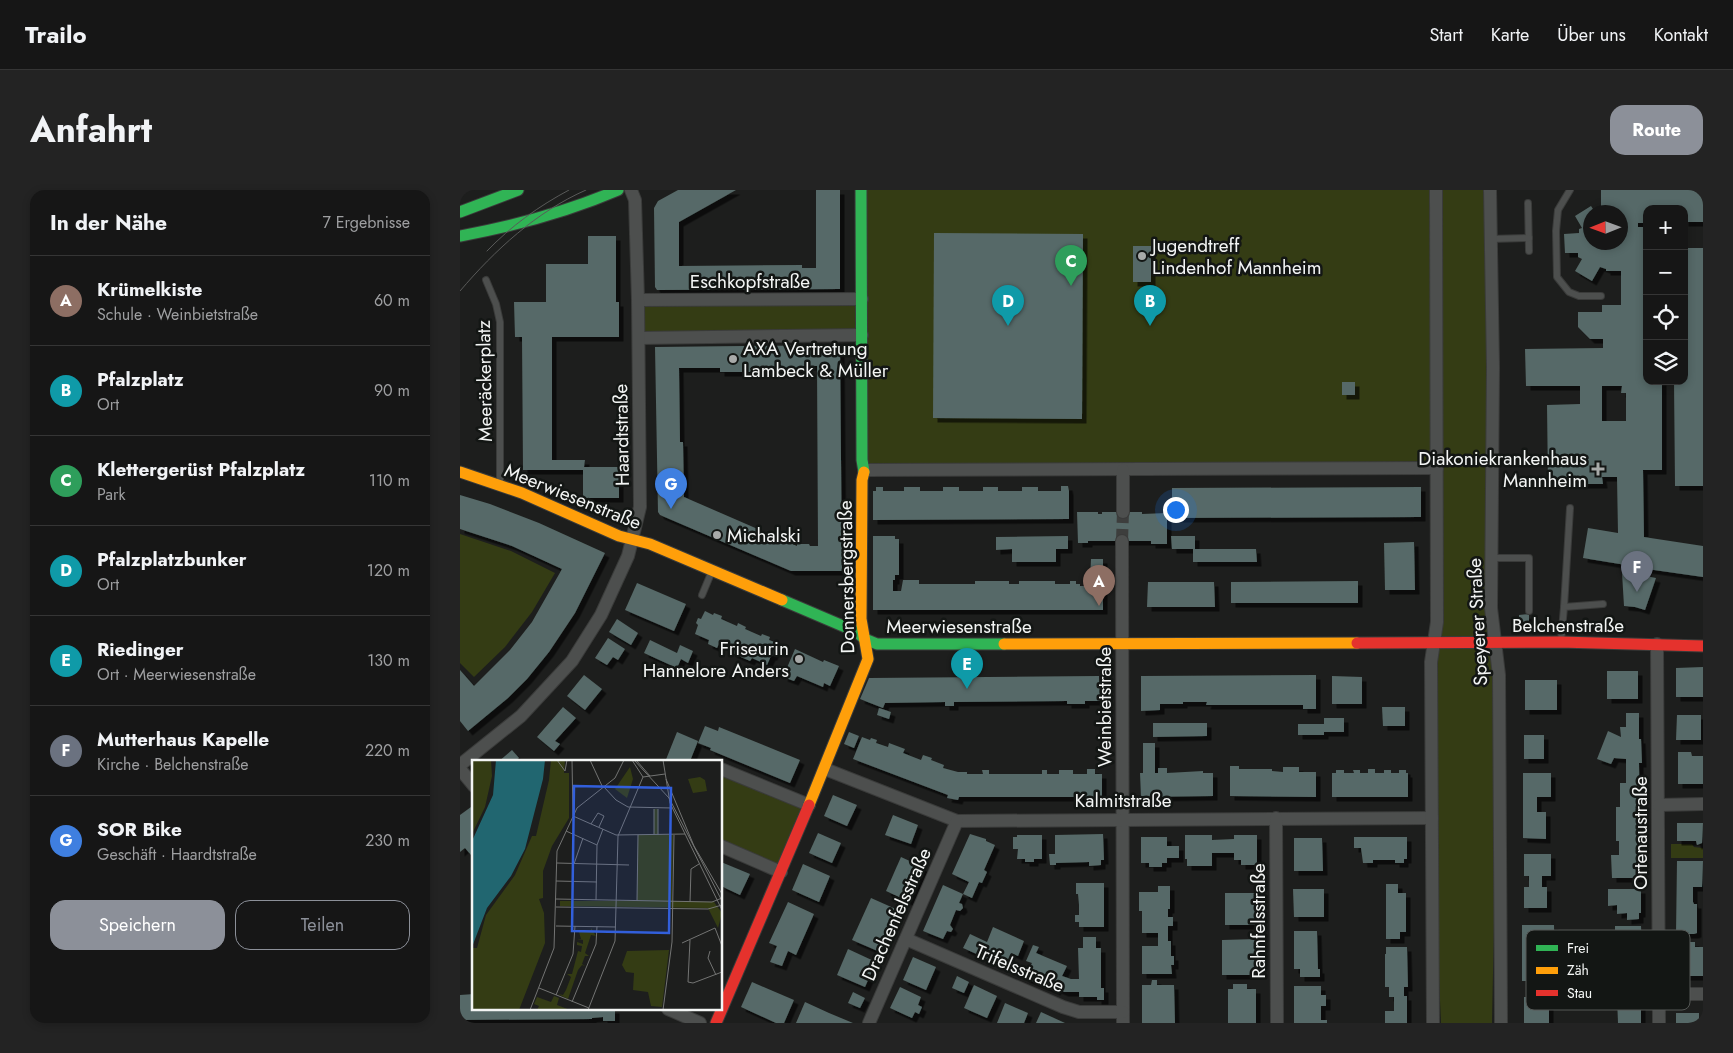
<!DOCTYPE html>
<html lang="de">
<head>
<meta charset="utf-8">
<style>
  body { margin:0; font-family:Jost,sans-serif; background:#232323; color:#f1f3f6 }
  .controls { position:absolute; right:15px; top:15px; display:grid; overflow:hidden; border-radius:10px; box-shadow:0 2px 8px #0003 }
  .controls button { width:45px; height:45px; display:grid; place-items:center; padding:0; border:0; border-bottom:1px solid #353535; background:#161616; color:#f1f3f6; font:25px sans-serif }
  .compass { position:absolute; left:1123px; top:15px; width:45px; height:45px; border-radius:50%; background:#161616; box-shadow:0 2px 8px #0003; rotate:269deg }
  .you { position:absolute; left:715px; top:319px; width:18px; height:18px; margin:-12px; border:4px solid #fff; border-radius:50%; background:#1a73e8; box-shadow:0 0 0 8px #1a73e833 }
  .badge { display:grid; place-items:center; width:32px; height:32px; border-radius:50%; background:#8c9099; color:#fff; font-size:16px; font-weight:700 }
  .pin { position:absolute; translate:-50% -41px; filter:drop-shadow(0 1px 2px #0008) }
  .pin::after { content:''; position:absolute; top:26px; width:18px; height:15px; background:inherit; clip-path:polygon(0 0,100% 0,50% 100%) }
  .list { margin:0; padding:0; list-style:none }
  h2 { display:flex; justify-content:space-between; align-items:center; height:65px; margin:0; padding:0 20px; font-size:21px }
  h2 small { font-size:16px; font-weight:400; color:#9e9fa1 }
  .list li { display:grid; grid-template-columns:32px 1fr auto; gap:15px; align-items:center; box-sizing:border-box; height:90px; padding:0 20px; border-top:1px solid #353535 }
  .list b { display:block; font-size:19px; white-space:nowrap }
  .list p { margin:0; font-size:16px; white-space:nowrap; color:#9e9fa1 }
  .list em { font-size:16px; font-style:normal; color:#9e9fa1 }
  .actions { display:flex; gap:10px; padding:15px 20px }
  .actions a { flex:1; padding:11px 0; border:1px solid #8c9099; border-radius:15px; text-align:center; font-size:18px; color:#8c9099 }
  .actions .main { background:#8c9099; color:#fff }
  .icon { flex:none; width:28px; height:28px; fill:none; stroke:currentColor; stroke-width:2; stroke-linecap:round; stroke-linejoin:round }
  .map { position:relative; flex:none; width:1243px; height:833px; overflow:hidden; border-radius:15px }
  header { display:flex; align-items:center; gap:30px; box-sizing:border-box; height:70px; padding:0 25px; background:#161616; border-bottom:1px solid #353535 }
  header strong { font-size:24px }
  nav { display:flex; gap:28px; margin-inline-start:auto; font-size:18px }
  .intro { display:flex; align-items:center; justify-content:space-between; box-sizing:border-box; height:120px; padding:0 30px }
  h1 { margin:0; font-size:35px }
  .button { padding:12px 22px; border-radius:15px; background:#8c9099; color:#fff; font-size:18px; font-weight:700 }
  main { display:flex; gap:30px; padding:0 30px }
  aside { flex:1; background:#161616; border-radius:15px; box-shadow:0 2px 8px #0003 }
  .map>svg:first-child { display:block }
  .green { fill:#343c14 }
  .building { fill:#566967; fill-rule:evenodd; filter:url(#shadow) }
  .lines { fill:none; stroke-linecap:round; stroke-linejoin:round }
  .street-tunnel { stroke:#3d3e3d; stroke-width:12; stroke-dasharray:12 6; stroke-linecap:butt }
  .lane-casing { stroke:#3a3b3a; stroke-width:8 }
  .street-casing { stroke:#3a3b3a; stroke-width:14 }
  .fast-casing { stroke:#3a3b3a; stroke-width:13 }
  .slow-casing { stroke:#3a3b3a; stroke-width:13 }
  .jam-casing { stroke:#3a3b3a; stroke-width:13 }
  .lane { stroke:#4d4f4e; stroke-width:6 }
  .street { stroke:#4d4f4e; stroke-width:12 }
  .fast { stroke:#30b455; stroke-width:11 }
  .slow { stroke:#ff9f0a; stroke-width:11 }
  .jam { stroke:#e5322d; stroke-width:11 }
  .tram { stroke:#595a59; stroke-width:1 }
  .poi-dot { fill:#a8aaa9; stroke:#131614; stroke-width:2 }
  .labels { text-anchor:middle; stroke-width:5; stroke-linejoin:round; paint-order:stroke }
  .poi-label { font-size:19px; fill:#f3f5f4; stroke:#131614; text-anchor:start }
  .street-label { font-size:19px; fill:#f3f5f4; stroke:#131614 }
  .inset-road { fill:none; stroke:#737473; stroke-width:1 }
  .view { fill:#325fdb; fill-opacity:0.15; stroke:#325fdb; stroke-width:2.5 }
  .inset-edge { fill:none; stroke:#f3f5f4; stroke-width:2.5 }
  .key { fill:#131614; stroke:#565957; stroke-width:1 }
  .key-label { font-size:14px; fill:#f3f5f4 }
</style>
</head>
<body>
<header>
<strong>Trailo</strong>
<nav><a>Start</a><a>Karte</a><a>Über uns</a><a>Kontakt</a></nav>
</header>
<div class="intro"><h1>Anfahrt</h1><a class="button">Route</a></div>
<main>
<aside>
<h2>In der Nähe<small>7 Ergebnisse</small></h2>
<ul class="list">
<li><span class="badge" style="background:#8d6e63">A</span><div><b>Krümelkiste</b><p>Schule · Weinbietstraße</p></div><em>60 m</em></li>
<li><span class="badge" style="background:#0f9aa8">B</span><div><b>Pfalzplatz</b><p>Ort</p></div><em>90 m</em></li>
<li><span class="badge" style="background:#2e9e5b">C</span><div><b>Klettergerüst Pfalzplatz</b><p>Park</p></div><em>110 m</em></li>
<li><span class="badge" style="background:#0f9aa8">D</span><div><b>Pfalzplatzbunker</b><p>Ort</p></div><em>120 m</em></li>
<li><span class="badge" style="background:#0f9aa8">E</span><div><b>Riedinger</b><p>Ort · Meerwiesenstraße</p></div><em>130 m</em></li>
<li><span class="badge" style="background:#6b7280">F</span><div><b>Mutterhaus Kapelle</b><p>Kirche · Belchenstraße</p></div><em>220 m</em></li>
<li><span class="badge" style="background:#3f7fe0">G</span><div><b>SOR Bike</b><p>Geschäft · Haardtstraße</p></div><em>230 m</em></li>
</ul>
<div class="actions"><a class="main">Speichern</a><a>Teilen</a></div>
</aside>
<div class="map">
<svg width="1243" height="833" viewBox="0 0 1243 833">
  <defs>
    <filter id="shadow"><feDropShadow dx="4.5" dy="4.5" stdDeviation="0" flood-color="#0009"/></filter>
  </defs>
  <rect width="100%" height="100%" fill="#1d1e1d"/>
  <g class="green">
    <path d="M401 0H1024L1030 49 1032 368 1039 485 1032 833H981L972 628 977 278 404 280 402 145 179 148 178 110 402 109Z"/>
    <path d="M0 344 51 361 95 383 72 422 45 457 14 487 0 473Z"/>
    <path d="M261 579 349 615 321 682 261 656Z"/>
    <path d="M1211 654H1232L1234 657 1243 658V668H1211Z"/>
  </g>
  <g class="building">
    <path d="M218 0H276L219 32V76L342 75V78H356V0H380V99L197 100 195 97 194 18 198 11Z"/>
    <path d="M1141 0H1243V32H1224V19H1187V33H1178V37H1184V41L1187 47V191H1202V280H1183L1184 347 1243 356V387L1187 379 1186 386 1196 388 1185 420 1175 417 1164 416 1162 383 1173 384 1172 376 1123 368 1128 338 1158 343 1157 287H1142L1143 294H1088L1087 215 1120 214V196H1066L1065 159 1143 158V149H1130L1118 137V122H1142V115H1161V81H1146V79L1140 77 1132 91 1115 81 1122 69 1118 67V63H1105L1104 44 1119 43V39L1122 38 1115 26 1131 16 1135 22H1130V52H1160V22H1141ZM1142 196H1162L1161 203H1166V231H1142Z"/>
    <path d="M474 43 623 44 622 229 473 228Z"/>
    <path d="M128 46H156V112H159V147H92V270H125L124 277H159V308H123V280H63L62 147H55L54 112H86V74H128Z"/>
    <rect x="673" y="56" width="18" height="36"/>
    <path d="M1224 58H1243V296H1215L1214 191H1224Z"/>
    <path d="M380 155 382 381H331L200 325 198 322 195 157ZM343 176H357L358 356H350L349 354H337V356L224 307 223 252H220L219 178H260V182H310L343 180Z"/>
    <rect x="882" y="192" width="13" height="13"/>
    <path d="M601 296H608L609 301V329L413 330V301H416V297H423V301H444V297H460V301H483V297H499V301H523V297H538V301H562V297H578V301H601Z"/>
    <path d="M961 297V327L712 328V298Z"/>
    <path d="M0 305 30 314 79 333 145 363 115 423 89 462 67 489 48 508 8 541 0 531V480L14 496 50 460 72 432 102 379 52 356 0 339Z"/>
    <path d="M617 322H638V324H642V322H682V324L707 323V354H691V351H628V353H618Z"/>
    <path d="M413 346H435V349H439V385H435V390H433V401H441L443 390H459V394H515V391H549V394H559V391H595V394H610V391H616V394H620V396H628V392H630L631 369H643V420H413Z"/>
    <path d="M608 346V359H596V372H552V359L536 360V347Z"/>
    <path d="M711 346H735V359H796L797 372H733V359H712Z"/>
    <path d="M954 352 955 400H925L924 353Z"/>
    <path d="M898 391V413H771V392Z"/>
    <path d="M688 392H754L755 417H687Z"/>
    <path d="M177 393 226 414 214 441 165 420Z"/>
    <path d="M245 421 253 425 254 423 262 426 261 429 277 436 278 433 286 437 285 439 301 446 302 444 310 447 309 450 317 453 313 466H311L307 475 292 468 290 471 272 463 274 461 259 454 257 458 248 454 249 450 235 444 238 435 236 433 238 428 241 429Z"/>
    <path d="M1069 424V432H1059V425Z"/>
    <path d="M157 429 178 443 171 455 149 442Z"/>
    <path d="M148 448 165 459 158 470 153 467 147 475 135 468Z"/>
    <path d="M190 450 217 463 220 455 233 461 228 473 221 469 217 478 184 463Z"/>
    <path d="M335 459 363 472 364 470 379 476 370 496 364 493 363 497 337 486 334 491 323 487Z"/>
    <path d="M1243 477V507H1216V478Z"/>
    <rect x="1147" y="481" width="31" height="28"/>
    <path d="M124 485 142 499 125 520 107 506Z"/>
    <path d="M856 485V519H843V515H746L747 512H723V514H700V520L681 521V486Z"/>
    <path d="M639 486 640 511H625V514H607V511L494 512V516H485V512L425 513 423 518 400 509 409 488Z"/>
    <path d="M872 486 902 487V514H872Z"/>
    <rect x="1065" y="490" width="32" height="30"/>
    <path d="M103 517 116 528 95 551 100 554 94 561 77 547Z"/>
    <path d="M922 517H945V536H923Z"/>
    <path d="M419 518 431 522 429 529 417 525Z"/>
    <path d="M1166 523H1179V549H1181L1182 573H1179L1180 651H1179V665H1181L1182 688H1152L1151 665H1159V651H1156V617H1160V593H1166V569L1154 568 1151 574 1137 569 1148 541 1161 547 1160 537H1166Z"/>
    <path d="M1217 525H1241V550H1216Z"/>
    <path d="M864 528H884V542H864V545H838V534H864Z"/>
    <path d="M693 533H747V546L693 547Z"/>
    <path d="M245 536 258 541 259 537 340 570 330 593 250 560 251 558 238 553Z"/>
    <path d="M217 542 238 551 230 571 205 572Z"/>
    <path d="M389 542 399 546 394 558 384 554Z"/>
    <rect x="1064" y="545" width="20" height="24"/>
    <path d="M402 547 410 550 411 548 417 550 416 553 428 557 429 553 445 559 443 563 461 570 463 565 472 568 471 570 484 575 483 578 498 582H507V584H523L522 580H529V584H582V580H587V584H599V580H613V584H627V579H635V584H642V607H499L498 610 487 608 488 605 393 569Z"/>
    <path d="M683 553H695V583H698V578H707V583L743 581V583H753V606L681 607 680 583H683Z"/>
    <path d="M52 560 59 568 56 570 58 572H38Z"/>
    <path d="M1218 562H1231L1232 566H1243V594H1218Z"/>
    <path d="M770 576H779V579H812V581L823 582V577H839V582H856V607L770 606Z"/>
    <path d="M908 579H915V583H924V580H931V583H939V580H946V583H948V607H872V583H876V580H884V583H894L893 580H900V583H908Z"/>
    <path d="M1063 583H1091V607H1077V622H1086V649L1063 648Z"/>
    <path d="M373 605 397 615 387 636 364 626Z"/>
    <path d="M11 617 14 621V663L11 665 5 658 0 662V625Z"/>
    <path d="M433 625 458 635 451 654 425 645Z"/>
    <path d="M1217 633H1243L1242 653 1237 655 1236 651H1217Z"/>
    <path d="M358 643 381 653 372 673 349 663Z"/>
    <path d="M510 644 526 649V651L535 655 524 680 527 682 522 693 519 692 512 708 503 704 509 692 492 684Z"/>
    <path d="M643 644 644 670H641V675L629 676V672L596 673V675H590L589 664H595V645Z"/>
    <path d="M557 645H582V669H574V672H565V669H557L558 659H553V647H557Z"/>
    <path d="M725 645H752V650L774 649V645H797V675H781V670H774V663H752V676H727V669H725Z"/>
    <path d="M681 647H707V656H719V668H707V673H702V677H689V673H681Z"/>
    <path d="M894 647H947V669H944V673H935V670H913V673H903L901 658H894Z"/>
    <path d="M834 648H862L863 681H834Z"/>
    <path d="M1064 664H1091V686H1082V697H1087V718H1064V697H1069V686H1064Z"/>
    <path d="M441 667 465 678 450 712 426 701Z"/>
    <path d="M1217 671H1243L1242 697H1233V712L1234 714H1237V743L1234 744H1216Z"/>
    <path d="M261 672 290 684 280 705 261 696Z"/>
    <path d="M343 674 370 686 359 712 332 700Z"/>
    <path d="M616 693H644V737H619V732H615V725H619V715L618 704H616Z"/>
    <path d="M926 694H938V703H946V742H940V749H926Z"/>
    <path d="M483 695 503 704 499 713 502 714 503 718 500 721 496 720 490 735 493 739 491 742 487 741 483 749 463 741Z"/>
    <path d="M698 696H710V719H708V727H713V736H708V751H711V766H714V775H711L712 784H682V756H698V743H682V721H679V702H698Z"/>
    <path d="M833 699H864V727H834Z"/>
    <path d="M1148 699H1181V723H1179V729L1167 730V723L1157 724V715L1148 716Z"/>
    <rect x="765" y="703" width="30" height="32"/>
    <path d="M411 708 438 720 420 762 392 750Z"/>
    <path d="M328 712 354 724 336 765 328 761 322 776 310 772 317 756 309 753Z"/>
    <path d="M1062 735H1094L1095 791H1062Z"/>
    <path d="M1155 736H1181L1182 755H1180L1182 793 1151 794 1150 770 1169 769V763H1160L1159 755 1155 756Z"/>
    <path d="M533 737 564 751 558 766 551 763 546 777 503 758 510 744 527 752Z"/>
    <path d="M834 741H857L858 779H860V787H840V779H834Z"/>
    <path d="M623 747H636V758H641V798H644V810H637V807H619V802H604L597 799 596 801 565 788 572 773 566 771 573 755 579 757 576 763 607 776 602 786 611 789H619L618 758H623Z"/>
    <path d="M797 749V785H762V750Z"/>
    <path d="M1217 752H1235V757H1243V786H1217Z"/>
    <path d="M926 757H947L948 797H944V806H947V833H925V821H934V807H929V797H925V764H926Z"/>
    <path d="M388 759 416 772 405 797 377 785Z"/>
    <path d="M453 767 476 777 466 800 443 790Z"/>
    <path d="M497 786 509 792 504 803 492 798Z"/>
    <path d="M692 790H697V795H714L715 833H682V795H691Z"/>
    <path d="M292 792 334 810 324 833H316L281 817Z"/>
    <path d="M773 794H787V799H796V833H768V799H773Z"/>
    <path d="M514 795 537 806 527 828 504 818Z"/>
    <path d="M834 796H861V805H866V816H861V830H867V833H834Z"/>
    <path d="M440 797 461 807 458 815 462 817 459 824 455 822 452 828 430 818Z"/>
    <path d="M393 802 405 808 400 818 388 813Z"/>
    <path d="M14 804V819H155V831H143V827L132 828V829L0 830V805Z"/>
    <rect x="1064" y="807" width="25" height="26"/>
    <path d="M1157 807H1181V833H1158Z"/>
    <path d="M345 812 369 823 393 833H336Z"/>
    <path d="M545 813 568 823 564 833H537Z"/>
    <path d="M581 822 605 833H576Z"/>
    <rect x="1216" y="823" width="23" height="10"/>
  </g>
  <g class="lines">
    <path class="street-tunnel" d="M662 351 663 322"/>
    <g class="lane-casing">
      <g id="lane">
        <path d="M1110 0 1098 20 1096 41 1097 87 1109 102 1119 106H1141"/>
        <path d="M1068 13 1069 61"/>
        <path d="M1030 49 1069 48"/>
        <path d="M26 90 36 114 40 132V294"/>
        <path d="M1032 368H1069V421"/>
        <path d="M242 405 252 381"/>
        <path d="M1104 417 1110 318"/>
        <path d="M1101 451 1104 417 1143 414"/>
      </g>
    </g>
    <g class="street-casing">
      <g id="street">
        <path d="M1030 0 1033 177 1031 418 1039 485 1041 833"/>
        <path d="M178 110 402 109"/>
        <path d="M179 148 402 145"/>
        <path d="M404 280 977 278"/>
        <path d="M663 280V322"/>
        <path d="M662 351 663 833"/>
        <path d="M1197 454 1199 833"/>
        <path d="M0 575 61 526 112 471 141 425 168 366 180 317 178 110 175 10 171 0"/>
        <path d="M0 579 14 596"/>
        <path d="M261 579 349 615"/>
        <path d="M365 579 497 631 972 628"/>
        <path d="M1199 615 1243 614"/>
        <path d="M816 628 817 833"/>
        <path d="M261 656 321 682"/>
        <path d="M446 749 603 817 619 822H663"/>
        <path d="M1199 804H1243"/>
        <path d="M208 819 240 833"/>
        <path d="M409 833 497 631"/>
        <path d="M973 833 971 472 977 432 976 0"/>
      </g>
    </g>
    <g class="fast-casing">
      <g id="fast">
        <path d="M401 0 402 270 404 282"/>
        <path d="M0 22 58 0"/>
        <path d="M0 46C54 36 107 22 158 0"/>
        <path d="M322 410 397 442 405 449 417 454H544"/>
      </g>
    </g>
    <g class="slow-casing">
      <g id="slow">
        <path d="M0 282 62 303 159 346 190 354 322 410"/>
        <path d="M544 454 897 453"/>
        <path d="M349 615 408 469 401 429 402 290 404 282"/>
      </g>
    </g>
    <g class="jam-casing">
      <g id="jam">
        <path d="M897 453 1100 452 1243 456"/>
        <path d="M256 833 349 615"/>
      </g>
    </g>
    <use href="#lane" class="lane"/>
    <use href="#street" class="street"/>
    <use href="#fast" class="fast"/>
    <use href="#slow" class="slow"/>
    <use href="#jam" class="jam"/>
    <g class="tram">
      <path d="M27 61C51 36 79 16 109 0"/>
      <path d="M0 101C35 60 76 22 126 0"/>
    </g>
  </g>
  <g class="poi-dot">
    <circle cx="682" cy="66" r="5"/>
    <circle cx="273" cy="169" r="5"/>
    <path d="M1135.5 271.5h5v5h5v5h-5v5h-5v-5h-5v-5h5z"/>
    <circle cx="257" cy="345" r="5"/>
    <circle cx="339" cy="469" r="5"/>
  </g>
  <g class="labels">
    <g class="poi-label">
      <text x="692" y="62">Jugendtreff<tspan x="692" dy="22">Lindenhof Mannheim</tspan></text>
      <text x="283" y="165">AXA Vertretung<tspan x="283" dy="22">Lambeck &amp; Müller</tspan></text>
      <text x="1127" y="275" text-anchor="end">Diakoniekrankenhaus<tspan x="1127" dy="22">Mannheim</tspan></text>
      <text x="267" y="352">Michalski</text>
      <text x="329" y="465" text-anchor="end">Friseurin<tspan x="329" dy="22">Hannelore Anders</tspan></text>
    </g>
    <g class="street-label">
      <text x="290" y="98">Eschkopfstraße</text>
      <text transform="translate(24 191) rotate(-91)" y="7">Meeräckerplatz</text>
      <text transform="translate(161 245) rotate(-91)" y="7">Haardtstraße</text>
      <text transform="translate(113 306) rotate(22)" y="7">Meerwiesenstraße</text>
      <text transform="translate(386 387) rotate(-91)" y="7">Donnersbergstraße</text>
      <text transform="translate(1017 432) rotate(-93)" y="7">Speyerer Straße</text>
      <text x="1108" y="442">Belchenstraße</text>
      <text x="499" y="443">Meerwiesenstraße</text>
      <text transform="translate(644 517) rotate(-90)" y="7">Weinbietstraße</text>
      <text x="663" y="617">Kalmitstraße</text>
      <text transform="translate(1180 643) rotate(-90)" y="7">Ortenaustraße</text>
      <text transform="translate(436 724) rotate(-66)" y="7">Drachenfelsstraße</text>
      <text transform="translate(798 731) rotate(-90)" y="7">Rahnfelsstraße</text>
      <text transform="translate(560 778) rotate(23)" y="7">Trifelsstraße</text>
    </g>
  </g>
  <g transform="translate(12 570)">
    <rect width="250" height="250" fill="#1d1e1d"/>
    <path d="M0 0H19L20 16 13 47 0 74ZM79 0H93L92 13H97V58L80 86 71 111V138L67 139 72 153 73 183 47 250H0V180L1 188H5L14 155 43 115 60 76H64L77 20ZM158 7 161 19 155 38 143 29ZM228 17 233 20 235 31 221 33 216 19ZM182 49H186V74L201 75 200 141 242 142 250 153 246 168 236 148 88 146V141H165L166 75 182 74ZM119 168 124 176 119 175 113 193 117 196H113L110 204 113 206 110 205 106 210 96 239 86 234 91 235 94 230 99 217 95 214H100L106 191 109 192 110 186 105 185V182L111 184V180L105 179H109L107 172H119ZM197 190 190 247 179 246 176 232 161 230 162 213 154 212 150 205 155 191ZM82 236 87 238 85 245 98 250H65L67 246 62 244 65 237 79 242Z" fill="#343c14"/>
    <path d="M24 0H73L71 19 53 89 39 116 15 148 0 187V81L21 35Z" fill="#216670"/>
    <path class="inset-road" d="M85 0 93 11 95 0M100 0 101 56M118 0 131 28M160 0 171 17M162 0 197 38 250 141M164 0 178 16M191 0 198 43 250 150M171 17 193 14M194 19 222 86 250 134M132 27 144 40 156 47 200 48M101 56 144 75 213 74M119 64 126 53 132 56 127 67M94 71 125 85M182 75V49M186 75V49M85 103 157 105M102 104 111 78M84 121 125 122M84 139 240 142 250 138M124 140 125 85 131 69M165 141 166 75M218 142 219 109 227 104M84 147 236 149 250 145M84 166 144 167M218 180 216 222 221 223 250 212M210 183 243 168 250 186M238 191 236 198 244 215M67 228 117 248M84 235 101 194 103 166M100 242 124 184 125 166M58 250 82 188 85 91 105 48 143 18 152 0M116 250 143 181 146 76 171 17M191 250 200 182 202 75"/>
    <path class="view" d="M102 26 199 28 197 173 100 171Z"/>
    <rect width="250" height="250" class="inset-edge"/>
  </g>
  <rect x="1066" y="740" width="164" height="80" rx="8" class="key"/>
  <rect x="1076" y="755" width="22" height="6" fill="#30b455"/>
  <rect x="1076" y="777" width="22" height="7" fill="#ff9f0a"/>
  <rect x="1076" y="800" width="22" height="6" fill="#e5322d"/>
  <g class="key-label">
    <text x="1107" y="763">Frei</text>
    <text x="1107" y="785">Zäh</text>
    <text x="1107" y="808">Stau</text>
  </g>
</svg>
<div class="controls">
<button>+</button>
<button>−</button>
<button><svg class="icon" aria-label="locate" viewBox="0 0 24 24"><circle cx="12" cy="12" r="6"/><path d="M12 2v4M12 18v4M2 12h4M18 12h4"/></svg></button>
<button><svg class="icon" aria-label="layers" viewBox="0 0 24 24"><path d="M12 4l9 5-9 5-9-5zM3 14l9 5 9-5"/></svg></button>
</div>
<svg class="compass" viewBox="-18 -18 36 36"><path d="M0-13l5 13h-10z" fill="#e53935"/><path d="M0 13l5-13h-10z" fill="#9e9fa1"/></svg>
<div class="you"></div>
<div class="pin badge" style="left:639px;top:416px;background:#8d6e63">A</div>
<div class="pin badge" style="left:690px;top:136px;background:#0f9aa8">B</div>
<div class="pin badge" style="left:611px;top:96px;background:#2e9e5b">C</div>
<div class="pin badge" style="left:548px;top:136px;background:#0f9aa8">D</div>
<div class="pin badge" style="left:507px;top:499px;background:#0f9aa8">E</div>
<div class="pin badge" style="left:1177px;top:402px;background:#6b7280">F</div>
<div class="pin badge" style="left:211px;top:319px;background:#3f7fe0">G</div>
</div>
</main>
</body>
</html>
